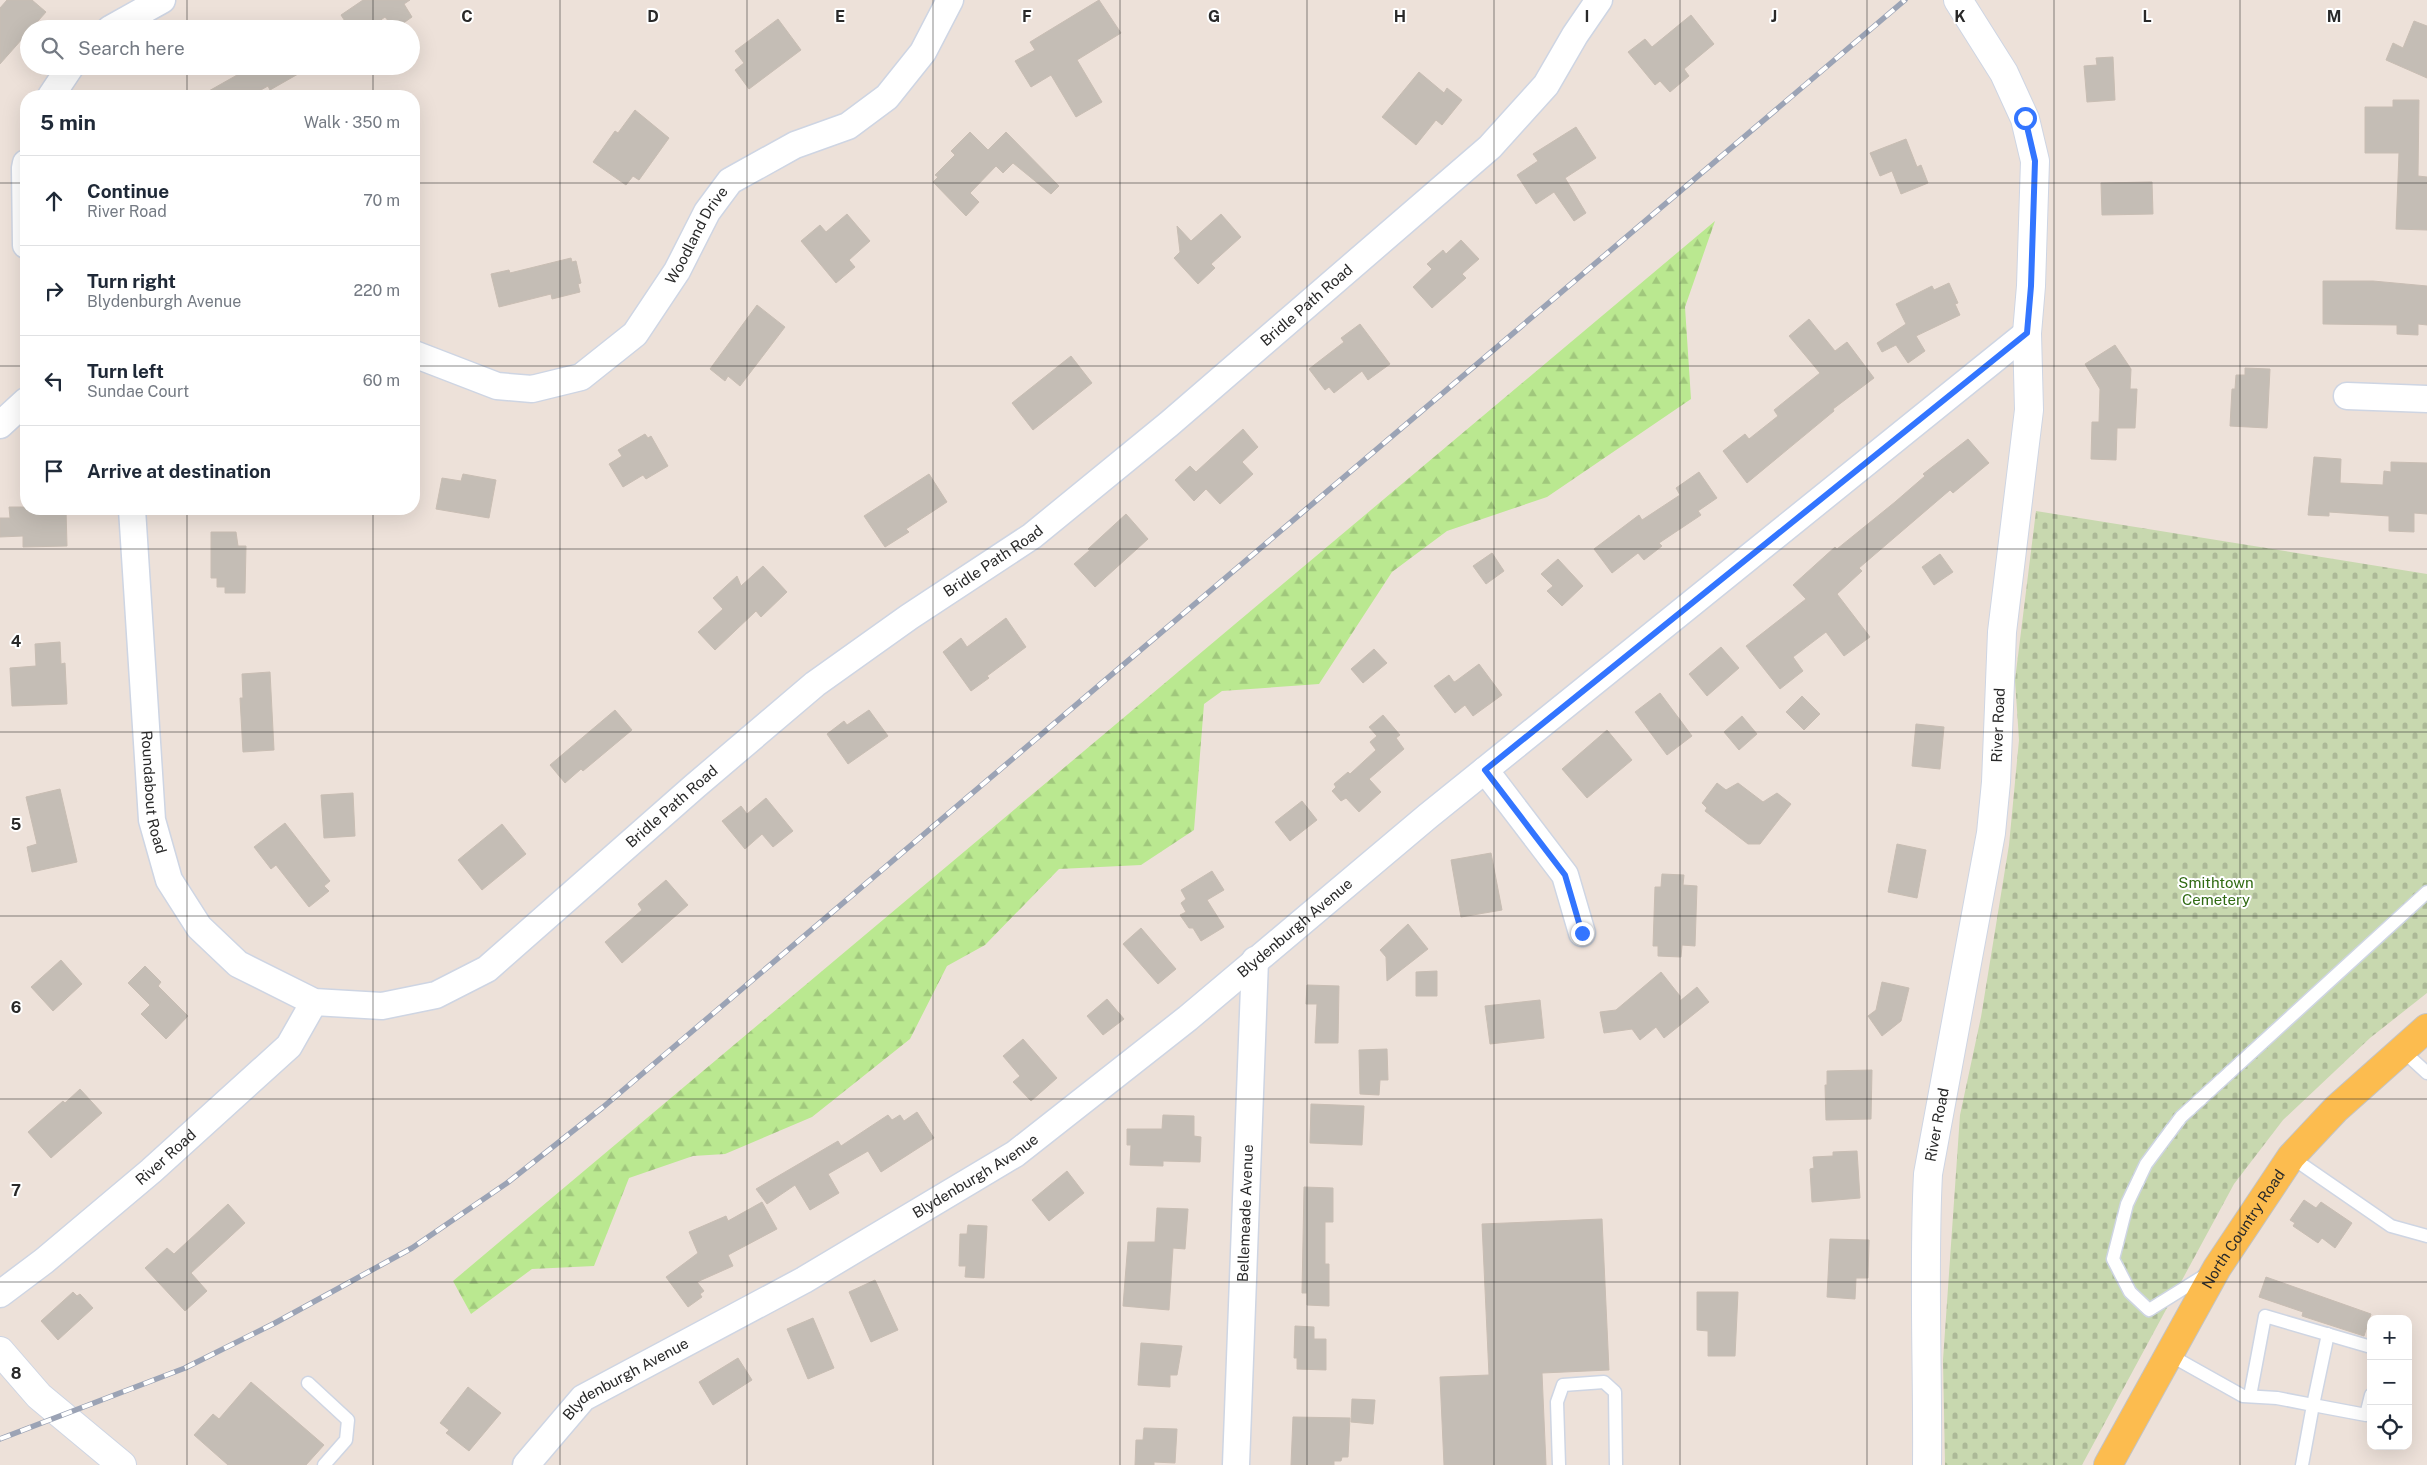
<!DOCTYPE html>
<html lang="en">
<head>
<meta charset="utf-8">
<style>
  body { margin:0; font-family:"Public Sans",sans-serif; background:#f2f2f3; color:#1f2937 }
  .controls { position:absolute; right:15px; bottom:15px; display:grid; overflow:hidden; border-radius:10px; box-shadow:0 5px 20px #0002 }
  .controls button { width:45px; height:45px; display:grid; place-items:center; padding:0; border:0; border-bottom:1px solid #e0e1e3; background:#fff; color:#1f2937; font:25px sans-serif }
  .stop { position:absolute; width:15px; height:15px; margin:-11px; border:4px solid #3375ff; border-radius:50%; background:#fff }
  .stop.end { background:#3375ff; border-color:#fff; box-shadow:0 1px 5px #0008 }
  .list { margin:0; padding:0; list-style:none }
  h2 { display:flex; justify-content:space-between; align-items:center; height:65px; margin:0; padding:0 20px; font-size:21px }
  h2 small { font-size:16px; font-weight:400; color:#747a83 }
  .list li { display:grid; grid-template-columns:32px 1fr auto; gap:15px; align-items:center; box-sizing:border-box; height:90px; padding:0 20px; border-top:1px solid #e0e1e3 }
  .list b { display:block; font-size:19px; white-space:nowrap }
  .list p { margin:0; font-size:16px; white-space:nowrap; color:#747a83 }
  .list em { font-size:16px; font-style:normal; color:#747a83 }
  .icon { flex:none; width:28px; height:28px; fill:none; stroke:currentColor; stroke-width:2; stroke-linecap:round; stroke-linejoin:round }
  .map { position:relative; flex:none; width:2427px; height:1465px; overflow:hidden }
  .search { position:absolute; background:#fff; box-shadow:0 5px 20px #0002; left:20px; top:20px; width:400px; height:55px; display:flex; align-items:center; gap:12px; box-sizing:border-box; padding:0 18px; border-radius:28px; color:#747a83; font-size:19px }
  .panel { position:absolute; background:#fff; box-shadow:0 5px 20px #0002; left:20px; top:90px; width:400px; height:425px; border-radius:20px }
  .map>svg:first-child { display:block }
  .forest { fill:url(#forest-firs) }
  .cemetery { fill:url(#cemetery-stones) }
  .building { fill:#c4bdb5; stroke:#c8bdb3 }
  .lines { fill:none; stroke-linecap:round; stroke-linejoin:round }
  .service-casing { stroke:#ced5e3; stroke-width:15 }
  .minor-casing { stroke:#ced5e3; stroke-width:29 }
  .tertiary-casing { stroke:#ced5e3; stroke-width:30 }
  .secondary-casing { stroke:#ced5e3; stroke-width:30 }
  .primary-casing { stroke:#c3c3c3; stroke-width:30 }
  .service { stroke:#fff; stroke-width:12 }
  .minor { stroke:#fff; stroke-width:26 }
  .tertiary { stroke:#fff; stroke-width:28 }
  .secondary { stroke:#fff; stroke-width:28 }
  .primary { stroke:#fcbc4f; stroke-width:28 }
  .rail-casing { stroke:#9ba3b5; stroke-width:5.5 }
  .rail { stroke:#fff; stroke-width:4; stroke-dasharray:11; stroke-linecap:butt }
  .route { stroke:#3375ff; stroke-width:6 }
  .grid { fill:none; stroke:#292929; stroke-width:1; stroke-opacity:0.55 }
  .labels { text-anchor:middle; stroke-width:4; stroke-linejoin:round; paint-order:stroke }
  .street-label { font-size:15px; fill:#292929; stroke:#fff }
  .park-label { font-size:15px; fill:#316b14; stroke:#fff }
  .grid-label { font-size:16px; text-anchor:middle; font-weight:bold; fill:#292929; stroke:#fff; stroke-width:4; stroke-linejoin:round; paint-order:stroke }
</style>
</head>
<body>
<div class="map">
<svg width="2427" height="1465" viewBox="0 0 2427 1465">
  <defs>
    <pattern id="forest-firs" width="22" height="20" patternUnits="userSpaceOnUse" patternTransform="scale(1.25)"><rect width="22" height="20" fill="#bae890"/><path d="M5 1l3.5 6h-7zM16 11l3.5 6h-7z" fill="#a0c77c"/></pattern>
    <pattern id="cemetery-stones" width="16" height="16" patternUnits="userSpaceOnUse" patternTransform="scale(1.25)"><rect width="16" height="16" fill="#c8d8af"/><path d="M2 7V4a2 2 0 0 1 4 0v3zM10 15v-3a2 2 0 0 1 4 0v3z" fill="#acb997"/></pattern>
  </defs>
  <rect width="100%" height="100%" fill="#ede1d9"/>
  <path class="forest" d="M1715 221 1685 307 1691 399 1547 497 1447 531 1392 572 1319 684 1222 691 1204 704 1194 830 1141 865 1059 869 985 945 947 966 910 1039 812 1117 725 1154 693 1156 629 1178 594 1266 532 1269 471 1314 453 1281Z"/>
  <path class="cemetery" d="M2036 511 2427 574V993L2370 1038 2283 1120 2234 1184 2082 1465H1945L1943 1360 1960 1115 1981 1017 2009 845 2019 740 2015 680Z"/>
  <g class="building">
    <path d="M7 0H32L46 12 0 64V8Z"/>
    <path d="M363 0H410L404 4 412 17 395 29 385 17 368 29H350L341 15Z"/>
    <path d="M1099 0 1121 33 1077 60 1102 102 1076 117 1051 75 1031 87 1015 61 1035 50 1030 42Z"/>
    <path d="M1691 15 1714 44 1684 69 1689 76 1670 92 1660 81 1655 85 1628 52 1645 39 1652 47Z"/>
    <path d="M778 19 801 50 749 89 735 70 744 63 735 51Z"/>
    <path d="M2414 21 2427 26V78L2386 60 2393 43 2403 48Z"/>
    <path d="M2113 57 2115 100 2087 102 2084 66 2097 65 2096 58Z"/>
    <path d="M253 66H312L270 90 268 86 250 96H200Z"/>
    <path d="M1419 72 1444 93 1447 88 1462 100 1442 125 1436 120 1416 145 1382 117Z"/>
    <path d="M2393 100H2419L2418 176 2427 177V230L2396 229 2399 153H2365V107H2393Z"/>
    <path d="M635 110 669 138 639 180 633 176 626 185 593 162 615 131 618 133Z"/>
    <path d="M1576 127 1596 158 1565 178 1586 213 1574 221 1554 192 1536 204 1517 175 1538 161 1533 154Z"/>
    <path d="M970 132 988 150 1006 132 1059 186 1051 194 1013 163 1003 173 996 166 970 193 979 202 966 216 933 182 938 177 935 175 955 155 951 151Z"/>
    <path d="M1906 139 1917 167 1921 165 1928 183 1901 194 1892 171 1880 176 1870 153Z"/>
    <path d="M2152 182 2153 214 2102 215 2101 183Z"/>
    <path d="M847 214 870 241 849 260 855 267 836 283 801 241 820 225 826 232Z"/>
    <path d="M1221 214 1241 237 1211 264 1215 268 1198 284 1174 258 1180 252 1177 226 1191 241Z"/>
    <path d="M1461 240 1479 259 1462 274 1466 278 1432 308 1413 287 1432 269 1427 264 1443 250 1446 254Z"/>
    <path d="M571 258 572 262 576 261 581 283 578 284 580 292 552 299 551 294 499 307 491 274 509 270 510 273Z"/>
    <path d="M2323 281H2373L2427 286V325L2418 324V335L2397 334V325L2323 324Z"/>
    <path d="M1949 283 1958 303 1955 304 1960 315 1916 336 1925 351 1908 363 1896 345 1882 352 1877 343 1906 324 1896 304 1932 286 1934 290Z"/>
    <path d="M757 305 785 327 740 386 728 376 725 381 710 369Z"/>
    <path d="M1809 319 1835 351 1847 342 1874 378 1833 409 1834 411 1747 483 1723 451 1745 434 1749 439 1778 416 1774 410 1820 373 1789 336Z"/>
    <path d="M1360 324 1390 364 1368 380 1362 371 1334 393 1329 387 1325 390 1309 369 1344 342 1341 338Z"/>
    <path d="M2115 345 2131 369 2130 389H2137L2135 428H2117L2116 460 2091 459 2092 422H2099L2100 389 2085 364Z"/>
    <path d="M1071 356 1092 383 1033 430 1012 403Z"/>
    <path d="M2245 368 2270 369 2267 428 2230 426 2232 389H2235L2236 375H2245Z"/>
    <path d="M1243 429 1258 447 1242 462 1253 474 1220 504 1206 489 1194 501 1175 480 1190 466 1196 472Z"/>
    <path d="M645 434 648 438 651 436 668 466 646 479 643 475 623 487 609 464 622 456 618 450Z"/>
    <path d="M1968 439 1989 463 1953 493 1950 490 1859 568 1862 571 1837 594 1870 637 1844 656 1826 632 1793 657 1803 671 1780 689 1746 646 1806 599 1793 585 1835 547 1837 549 1895 502 1925 476 1923 474Z"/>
    <path d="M2314 457 2341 459 2340 483 2383 485 2384 471 2391 472V462L2427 463V514L2414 513V532L2389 531V516L2329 512V516L2308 515Z"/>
    <path d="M1699 472 1717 498 1698 511 1701 515 1659 543 1662 546 1644 560 1638 553 1612 573 1594 549 1639 515 1642 520 1680 495 1676 488Z"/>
    <path d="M463 474 496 480 489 518 436 509 442 478 461 481Z"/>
    <path d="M929 474 947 502 906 529 909 532 885 547 864 516Z"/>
    <path d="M9 507H26V509H37V511L66 510 67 546 23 547V536L0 537V518H10Z"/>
    <path d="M1126 514 1148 539 1095 587 1074 564 1090 550 1088 549Z"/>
    <path d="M211 532H236L238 546H246L245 593H225V587H217V578H211Z"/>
    <path d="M1492 553 1504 571 1486 584 1473 566Z"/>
    <path d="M1940 554 1953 572 1934 585 1922 567Z"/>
    <path d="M1558 559 1583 586 1562 606 1547 591 1553 586 1541 574Z"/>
    <path d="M763 566 787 592 761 617 756 611 715 650 698 632 723 609 713 598 737 576 741 586Z"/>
    <path d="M1006 618 1026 647 987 676 989 678 971 691 943 652 961 638 967 647Z"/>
    <path d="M60 642 61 664 65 663 67 704 12 706 10 668 36 666 35 644Z"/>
    <path d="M1721 647 1739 668 1707 696 1689 674Z"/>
    <path d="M1374 649 1387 663 1363 683 1351 669Z"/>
    <path d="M1479 664 1502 695 1473 716 1465 705 1455 713 1434 686 1449 675 1454 682 1456 681Z"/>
    <path d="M270 672 274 750 243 752 240 698H243L242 674Z"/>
    <path d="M1660 693 1692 736 1667 755 1635 712Z"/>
    <path d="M1802 696 1820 714 1804 730 1786 712Z"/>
    <path d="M615 710 632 730 583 771 581 769 565 783 550 765Z"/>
    <path d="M869 710 888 736 848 764 827 734 844 721 847 725Z"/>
    <path d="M1383 715 1400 735 1396 738 1404 749 1369 779 1381 792 1359 812 1346 798 1341 801 1332 791 1336 787 1334 784 1348 772 1350 774 1376 750 1370 742 1377 736 1369 727Z"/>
    <path d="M1742 716 1757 734 1739 750 1724 732Z"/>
    <path d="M1916 724 1944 727 1940 769 1912 766Z"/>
    <path d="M1607 730 1632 760 1587 798 1562 769Z"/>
    <path d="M1717 783 1726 790 1738 783 1763 802 1777 793 1791 804 1760 844H1748L1705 811 1707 808 1702 803Z"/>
    <path d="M60 789 77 862 32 872 27 847 37 844 26 797Z"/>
    <path d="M353 793 355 836 324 838 321 795Z"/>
    <path d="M766 798 793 831 773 847 762 834 745 849 722 821 741 806 747 814Z"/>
    <path d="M1302 801 1317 820 1290 841 1275 822Z"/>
    <path d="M285 823 330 881 324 886 329 891 309 907 276 865 271 869 254 847Z"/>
    <path d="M502 824 526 854 482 890 458 860Z"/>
    <path d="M1897 844 1926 850 1917 898 1888 892Z"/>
    <path d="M1491 853 1502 910 1461 917 1451 860Z"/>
    <path d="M1212 871 1224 890 1207 900 1224 927 1201 941 1193 928H1189L1180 915 1186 912 1181 903 1186 899 1181 890Z"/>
    <path d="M1662 874 1684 875 1683 885 1697 886 1695 946 1682 945 1681 957 1658 956V946H1653L1655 887H1661Z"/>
    <path d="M666 880 688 905 622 963 605 942 642 910 638 904Z"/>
    <path d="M1408 924 1428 949 1387 981 1386 957 1380 950Z"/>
    <path d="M1141 928 1176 969 1158 984 1123 944Z"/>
    <path d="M61 960 82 984 53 1011 31 987Z"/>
    <path d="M145 966 161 982 158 986 188 1016 166 1039 141 1014 150 1005 128 983Z"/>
    <path d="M1437 971V996H1416V972Z"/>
    <path d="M1661 972 1680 996V1001L1697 987 1709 1002 1664 1038 1656 1027 1640 1040 1632 1029 1604 1033 1600 1012 1616 1010Z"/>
    <path d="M1882 982 1909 988 1901 1021 1882 1036 1868 1016 1876 1010Z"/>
    <path d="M1307 985 1339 986 1338 1043H1315L1317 1004H1306Z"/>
    <path d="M1107 999 1124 1019 1103 1035 1087 1016Z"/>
    <path d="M1540 1000 1544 1038 1490 1044 1485 1006Z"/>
    <path d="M1023 1039 1057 1078 1031 1101 1013 1082 1020 1076 1003 1056Z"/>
    <path d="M1387 1049 1388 1080H1380L1379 1095 1360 1094 1359 1050Z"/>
    <path d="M1872 1070 1871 1119 1826 1120 1825 1085H1827V1071Z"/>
    <path d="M80 1089 102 1113 51 1158 28 1132 63 1101 65 1103Z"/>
    <path d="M1311 1104 1364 1106 1362 1145 1310 1143Z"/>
    <path d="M917 1112 934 1138 881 1172 868 1151 828 1174 839 1193 810 1210 795 1185 767 1204 756 1189 838 1141 841 1146 888 1115 892 1120 900 1115 904 1121Z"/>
    <path d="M1163 1115 1194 1116V1136L1201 1137 1200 1162 1163 1161V1166L1130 1165 1131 1145H1127V1129H1162Z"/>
    <path d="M1857 1151 1860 1198 1812 1202 1810 1169 1814 1168 1813 1157 1833 1156V1152Z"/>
    <path d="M1067 1171 1084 1193 1049 1221 1032 1200Z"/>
    <path d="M1304 1187 1333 1188V1222H1325V1264H1329V1306L1307 1305V1293H1302Z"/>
    <path d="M2304 1200 2316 1208 2321 1202 2352 1223 2335 1248 2322 1238 2318 1243 2293 1226 2295 1223 2290 1220Z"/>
    <path d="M762 1202 777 1229 728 1255 733 1266 697 1282 704 1291 700 1294 702 1297 688 1307 666 1277 698 1253 689 1232 726 1216 728 1221Z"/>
    <path d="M228 1204 245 1223 191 1273 207 1291 185 1311 145 1268 167 1248 174 1254Z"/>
    <path d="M1157 1208 1188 1209 1185 1249 1173 1248 1169 1310 1123 1306 1128 1242H1155Z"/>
    <path d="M1602 1219 1609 1370 1542 1373 1546 1465H1444L1440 1377 1489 1375 1482 1224Z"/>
    <path d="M968 1225 987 1226 984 1278 965 1277 966 1266H959L960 1234H967Z"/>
    <path d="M1830 1239 1869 1240 1868 1278H1856L1855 1299 1827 1297Z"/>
    <path d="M2266 1277 2371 1314 2364 1336 2302 1316 2303 1312 2259 1297Z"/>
    <path d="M875 1280 898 1330 871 1342 849 1292Z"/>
    <path d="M73 1292 77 1296 80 1294 93 1308 58 1340 41 1321Z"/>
    <path d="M1697 1292H1738L1735 1356H1708V1331L1697 1330Z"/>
    <path d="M813 1318 834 1368 808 1379 787 1329Z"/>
    <path d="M1295 1326 1314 1327V1339H1326V1370L1297 1369V1358H1294Z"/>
    <path d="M1141 1343 1182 1346 1177 1375H1170V1387L1138 1385Z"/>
    <path d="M738 1358 752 1380 713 1405 699 1382Z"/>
    <path d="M251 1382 324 1445 306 1465H228L194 1435 213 1414 219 1419Z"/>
    <path d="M468 1387 501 1413 469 1451 446 1433 449 1430 440 1423Z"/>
    <path d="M1352 1399 1375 1400 1373 1424 1351 1422Z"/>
    <path d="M1293 1417 1350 1418 1348 1457H1342L1341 1461H1334V1465H1291Z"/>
    <path d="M1144 1428 1177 1429 1175 1463 1154 1462V1465H1135L1136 1440H1143Z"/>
  </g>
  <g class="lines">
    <g class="service-casing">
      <g id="service">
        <path d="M2402 1050 2427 1073"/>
        <path d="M2291 1157 2391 1226 2427 1236"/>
        <path d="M2207 1274 2149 1310 2130 1292 2113 1259 2127 1204 2146 1164 2181 1117 2427 892"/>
        <path d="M2328 1334 2313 1405 2366 1415 2371 1395"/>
        <path d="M2168 1354 2243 1396 2277 1398 2313 1405 2302 1465"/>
        <path d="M308 1383 348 1420 346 1440 324 1465"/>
        <path d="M2250 1396 2265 1316 2371 1347"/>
        <path d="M1559 1465 1557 1402 1563 1385 1604 1382 1615 1392 1616 1465"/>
      </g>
    </g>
    <g class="minor-casing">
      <g id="minor">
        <path d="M110 29 162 0"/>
        <path d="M51 96 71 66"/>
        <path d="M26 163 25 168 26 245"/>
        <path id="s1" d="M414 354 497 386 532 389 581 377 635 334 677 271 707 212 730 181 795 145 848 126 887 97 923 52 950 0"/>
        <path d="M2347 396 2427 399"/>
        <path d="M0 425 26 401"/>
        <path id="s2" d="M132 509 152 820 169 880 199 927 238 964 314 1002 382 1006 436 995 487 969 695 786 815 684 909 617 1032 536 1169 424 1490 147 1546 85 1575 35 1599 0"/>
        <path d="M1485 770 1565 875 1582 933"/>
        <path id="s3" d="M0 1294 44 1261 151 1171 289 1046 314 1002"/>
        <path id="s4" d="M526 1465 583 1398 804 1280 1015 1154 1188 1018 1428 816 2027 333"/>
        <path id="s5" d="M1236 1465 1255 960"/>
      </g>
    </g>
    <g class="tertiary-casing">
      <g id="tertiary">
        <path id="s6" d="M1927 1465C1928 1368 1923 1271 1928 1174L1991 833 1996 782 2002 632 2029 410 2027 333 2031 286 2035 161 2025 119 2004 73 1958 0"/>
      </g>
    </g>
    <g class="secondary-casing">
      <path id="secondary" d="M0 1351 39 1396 122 1465"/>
    </g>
    <g class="primary-casing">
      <g id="primary">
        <path id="s7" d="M2108 1465 2217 1268 2291 1157 2336 1109 2427 1028"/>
      </g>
    </g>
    <use href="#service" class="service"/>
    <use href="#minor" class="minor"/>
    <use href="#tertiary" class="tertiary"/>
    <use href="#secondary" class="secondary"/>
    <use href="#primary" class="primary"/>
    <g class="rail-casing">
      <path id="rail" d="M0 1439 185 1368 275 1323 412 1248 507 1183 602 1108 1905 0"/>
    </g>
    <use href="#rail" class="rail"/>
  </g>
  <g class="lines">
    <path class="route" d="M1582 933 1565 875 1485 770 2027 333 2031 286 2035 161 2025 118"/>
  </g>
  <path class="grid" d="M187 0V29M373 0V29M560 0V1465M747 0V1465M933 0V1465M1120 0V1465M1307 0V1465M1494 0V1465M1680 0V1465M1867 0V1465M2054 0V1465M2240 0V1465M187 66V96M373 66V96M0 183H26M414 183H2427M0 366H26M414 366H2427M187 509V1465M373 509V1465M0 549H2427M0 732H2427M0 916H2427M0 1099H2427M0 1282H2427"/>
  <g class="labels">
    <g class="street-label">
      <text dy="5" stroke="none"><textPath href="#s1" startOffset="360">Woodland Drive</textPath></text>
      <text dy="5" stroke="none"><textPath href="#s2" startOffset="1805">Bridle Path Road</textPath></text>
      <text dy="5" stroke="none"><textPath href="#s2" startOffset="1400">Bridle Path Road</textPath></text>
      <text dy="5" stroke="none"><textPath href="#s6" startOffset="746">River Road</textPath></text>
      <text dy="5" stroke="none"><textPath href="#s2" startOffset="284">Roundabout Road</textPath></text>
      <text dy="5" stroke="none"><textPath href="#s2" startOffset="995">Bridle Path Road</textPath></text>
      <text dy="5" stroke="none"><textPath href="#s4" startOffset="944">Blydenburgh Avenue</textPath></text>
      <text dy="5" stroke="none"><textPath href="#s6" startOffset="341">River Road</textPath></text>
      <text dy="5" stroke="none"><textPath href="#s3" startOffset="215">River Road</textPath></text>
      <text dy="5" stroke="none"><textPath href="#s4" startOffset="539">Blydenburgh Avenue</textPath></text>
      <text dy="5" stroke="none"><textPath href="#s5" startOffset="252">Bellemeade Avenue</textPath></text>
      <text dy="5" stroke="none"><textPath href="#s7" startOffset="272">North Country Road</textPath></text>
      <text dy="5" stroke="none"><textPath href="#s4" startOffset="134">Blydenburgh Avenue</textPath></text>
    </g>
    <g class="park-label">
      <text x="2216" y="888">Smithtown<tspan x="2216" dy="17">Cemetery</tspan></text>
    </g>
  </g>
  <g class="grid-label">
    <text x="467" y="22">C</text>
    <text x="653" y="22">D</text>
    <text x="840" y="22">E</text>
    <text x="1027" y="22">F</text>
    <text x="1214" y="22">G</text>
    <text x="1400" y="22">H</text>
    <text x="1587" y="22">I</text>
    <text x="1774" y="22">J</text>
    <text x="1960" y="22">K</text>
    <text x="2147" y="22">L</text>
    <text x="2334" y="22">M</text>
    <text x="16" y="647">4</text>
    <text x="16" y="830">5</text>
    <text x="16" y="1013">6</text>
    <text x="16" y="1196">7</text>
    <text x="16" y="1379">8</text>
  </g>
</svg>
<div class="controls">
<button>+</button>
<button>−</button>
<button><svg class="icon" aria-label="locate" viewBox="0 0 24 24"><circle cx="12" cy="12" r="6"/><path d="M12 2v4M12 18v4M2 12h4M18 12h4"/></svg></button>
</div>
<div class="stop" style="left:2025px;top:118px"></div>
<div class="stop end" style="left:1582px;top:933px"></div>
<div class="search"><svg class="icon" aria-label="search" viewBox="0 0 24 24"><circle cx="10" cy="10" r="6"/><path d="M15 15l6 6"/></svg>Search here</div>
<section class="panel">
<h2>5 min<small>Walk · 350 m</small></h2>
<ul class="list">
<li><svg class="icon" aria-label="ahead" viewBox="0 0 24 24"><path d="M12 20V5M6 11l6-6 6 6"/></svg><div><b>Continue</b><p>River Road</p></div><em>70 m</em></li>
<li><svg class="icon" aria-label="right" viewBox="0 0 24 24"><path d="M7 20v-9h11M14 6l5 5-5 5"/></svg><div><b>Turn right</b><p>Blydenburgh Avenue</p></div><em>220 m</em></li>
<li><svg class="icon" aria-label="left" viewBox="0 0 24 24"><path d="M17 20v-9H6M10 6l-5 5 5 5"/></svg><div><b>Turn left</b><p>Sundae Court</p></div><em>60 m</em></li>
<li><svg class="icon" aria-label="arrive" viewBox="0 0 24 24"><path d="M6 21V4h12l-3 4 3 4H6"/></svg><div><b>Arrive at destination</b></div></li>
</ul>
</section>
</div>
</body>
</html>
